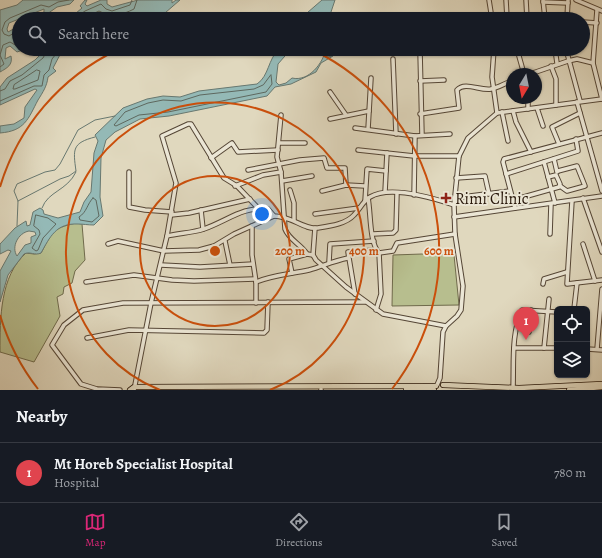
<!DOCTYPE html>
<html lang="en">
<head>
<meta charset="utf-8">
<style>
  body { margin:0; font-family:Alegreya,serif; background:#242831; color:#f1f3f6 }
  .controls { position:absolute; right:12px; bottom:12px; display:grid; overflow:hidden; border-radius:6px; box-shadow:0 1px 3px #0004 }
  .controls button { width:36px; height:36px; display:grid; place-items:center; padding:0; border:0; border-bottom:1px solid #363941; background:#171b24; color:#f1f3f6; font:20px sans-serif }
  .compass { position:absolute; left:506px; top:68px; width:36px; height:36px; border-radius:50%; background:#171b24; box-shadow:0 1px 3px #0004; rotate:190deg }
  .you { position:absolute; left:262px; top:214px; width:14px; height:14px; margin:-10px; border:3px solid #fff; border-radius:50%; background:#1a73e8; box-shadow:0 0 0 6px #1a73e833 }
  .badge { display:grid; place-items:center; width:26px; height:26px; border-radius:50%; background:#db2777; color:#fff; font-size:13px; font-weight:700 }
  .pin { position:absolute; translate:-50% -33px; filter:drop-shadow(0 1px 2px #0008) }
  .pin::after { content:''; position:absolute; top:21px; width:14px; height:12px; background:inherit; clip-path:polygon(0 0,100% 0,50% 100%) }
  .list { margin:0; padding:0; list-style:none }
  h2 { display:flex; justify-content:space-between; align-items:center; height:52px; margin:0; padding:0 16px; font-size:17px }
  h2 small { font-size:13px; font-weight:400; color:#9ea1a6 }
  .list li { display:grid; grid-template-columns:26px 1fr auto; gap:12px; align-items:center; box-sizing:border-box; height:60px; padding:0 16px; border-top:1px solid #363941 }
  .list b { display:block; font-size:15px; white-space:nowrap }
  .list p { margin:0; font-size:13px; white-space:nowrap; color:#9ea1a6 }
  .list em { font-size:13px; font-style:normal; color:#9ea1a6 }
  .icon { flex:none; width:22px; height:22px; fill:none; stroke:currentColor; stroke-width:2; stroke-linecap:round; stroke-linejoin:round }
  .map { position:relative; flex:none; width:602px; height:390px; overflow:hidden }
  .search { position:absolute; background:#171b24; box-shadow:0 1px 3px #0004; left:12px; right:12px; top:12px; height:44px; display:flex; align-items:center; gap:10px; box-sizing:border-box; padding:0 14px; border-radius:22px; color:#9ea1a6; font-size:15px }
  .sheet { height:112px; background:#171b24 }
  nav { display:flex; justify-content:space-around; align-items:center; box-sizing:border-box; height:56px; border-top:1px solid #363941; background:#171b24; font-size:11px; color:#9ea1a6 }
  nav a { display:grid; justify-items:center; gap:2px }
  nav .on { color:#db2777 }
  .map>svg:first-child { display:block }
  .green { fill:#b7be8e; stroke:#6f6a4b }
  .water { fill:#94b9b6; stroke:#687870; fill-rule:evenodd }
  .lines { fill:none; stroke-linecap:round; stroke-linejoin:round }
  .shore { stroke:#5e685f; stroke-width:1 }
  .stream { stroke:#687870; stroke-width:1 }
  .minor-casing { stroke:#554636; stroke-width:5.5 }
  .major-casing { stroke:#271608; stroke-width:6 }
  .minor { stroke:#ebe6d5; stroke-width:3.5 }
  .major { stroke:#e0d8be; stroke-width:4.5 }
  .ring { fill:none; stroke:#cb4f0b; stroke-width:2 }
  .poi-dot { fill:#8f2418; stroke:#ebe6d5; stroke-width:1.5 }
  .labels { text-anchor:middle; stroke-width:3.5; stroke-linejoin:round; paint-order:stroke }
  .poi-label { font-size:16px; fill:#271608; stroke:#ebe6d5; text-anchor:start }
  .centre { fill:#cb4f0b; stroke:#ebe6d5; stroke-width:2 }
  .ring-label { font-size:12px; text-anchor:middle; font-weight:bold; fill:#cb4f0b; stroke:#ebe6d5; stroke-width:3.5; stroke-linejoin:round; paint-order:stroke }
</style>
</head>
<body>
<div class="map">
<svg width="602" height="390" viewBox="0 0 602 390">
  <rect width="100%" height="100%" fill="#e0d8be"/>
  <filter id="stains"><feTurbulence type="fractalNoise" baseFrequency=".005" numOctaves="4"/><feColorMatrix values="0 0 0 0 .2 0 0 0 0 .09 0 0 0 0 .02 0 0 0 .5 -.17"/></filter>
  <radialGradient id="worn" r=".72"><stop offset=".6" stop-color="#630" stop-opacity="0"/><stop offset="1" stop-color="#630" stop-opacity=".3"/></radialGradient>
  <g class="green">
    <path d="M76 223 82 224 85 260 75 271 72 283 64 287 63 294 57 297 60 316 34 362 0 352C0 318 0 276 26 253L34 254 41 253C53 231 51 229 76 223Z"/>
    <path d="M422 254 454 255 459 305 392 306 393 255Z"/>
  </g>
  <g class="water">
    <path d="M23 0H74L70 4 57 7 40 19H30L44 12V9L9 23 7 29 8 32 19 26V49H26L17 52 10 46 6 48 5 59 11 56C13 65 7 68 0 72V10L17 5Z"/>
    <path d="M85 0H87L85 4 87 6 101 0H107V4L112 7 138 0H172V3L176 0H180L158 19H69L82 8 80 6Z"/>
    <path d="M322 0H335L331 12 324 19H300Z"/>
    <path d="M46 49H63L53 68 56 71 48 77C47 86 43 92 38 100 28 119 25 131 0 133V126L14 124 24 118 25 107 37 90 35 89 0 105V87L7 78 35 60Z"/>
    <path d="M279 49H291L278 64 276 82 279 85 286 83 292 78C309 82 323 63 326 49L328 57 332 56 333 50 337 49 333 56 321 63 316 72 291 84 275 87 267 96 169 116 140 119 115 132 106 140 101 158 100 197 103 216 94 225C88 225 83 224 78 224 56 223 50 237 41 253 35 256 30 251 24 254L8 275 0 302V271L11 251 8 250 0 254V244L15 228 26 221 27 226 30 225 33 212 40 208 43 210 44 214 58 218 80 212 84 202 91 192 94 153 98 141 95 135 123 108 147 99 163 96 180 97 199 91 257 84C269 76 268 59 279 49ZM29 231 35 232 36 235 31 237V243L25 245 17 256C11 247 18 233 29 231Z"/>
  </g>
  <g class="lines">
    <g class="shore">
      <path d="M74 19 85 11 101 4 106 9 112 11 130 5 132 0"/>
      <path d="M82 19 99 11C111 18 122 15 134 9L137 0"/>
      <path d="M19 30 9 36 4 34 2 30 5 22 10 18 41 5 49 7 58 2 69 0"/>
      <path d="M0 67 4 64 0 55 3 45 10 42 19 47"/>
      <path d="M37 70 40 71 38 80 15 89H13L14 85Z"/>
      <path d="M271 75 272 84 266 92 168 112 139 115 116 126 114 125 125 112 148 103 163 100 181 101 200 95 254 89 263 85Z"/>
      <path d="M0 91 5 89 10 81 22 75 43 58 48 49"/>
      <path d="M0 101 34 86H42L44 75 49 70 52 59 60 49"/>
      <path d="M93 198 96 200 99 216 92 222 80 220 79 217C87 212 87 204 93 198Z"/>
      <path d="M36 215 48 218 56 224 43 238 38 250 36 251 32 248 40 234 39 230 34 226Z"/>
    </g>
    <g class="stream">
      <path d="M18 201 60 179 69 176 76 171C73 149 72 143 95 137"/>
      <path d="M42 208C48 191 67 191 76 172"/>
      <path d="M17 226 18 201 14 191 17 184 45 172 55 170 60 164 78 130 95 120 115 116"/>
    </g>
    <g class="minor-casing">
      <g id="minor">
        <path d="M489 0 492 19"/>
        <path d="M506 0 507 18"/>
        <path d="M526 0 527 19"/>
        <path d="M543 0 545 19"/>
        <path d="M576 0 602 11"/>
        <path d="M543 2 568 3"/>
        <path d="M597 10 593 63 602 99"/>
        <path d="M492 18 551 19"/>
        <path d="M567 19 568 0"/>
        <path d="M583 22 597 23"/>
        <path d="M494 49 492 77 497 113"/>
        <path d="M517 49 524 74"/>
        <path d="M555 49 557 63"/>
        <path d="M566 49 580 101"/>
        <path d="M420 51 422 135"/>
        <path d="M393 59 396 134"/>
        <path d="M551 66 556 79V105"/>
        <path d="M530 74 568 61 577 59 593 63"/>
        <path d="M420 81 444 80"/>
        <path d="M330 92 346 115"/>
        <path d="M528 98V109"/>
        <path d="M577 102 602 191"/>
        <path d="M537 108 543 126"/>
        <path d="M513 111 516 122 531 152"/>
        <path d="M502 112 508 141"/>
        <path d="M420 114 459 108 457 90C465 81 480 91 491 89 498 88 505 83 512 81"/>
        <path d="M281 115 277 157 281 172 285 229C289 240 301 244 307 254L313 255"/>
        <path d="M330 119 369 111"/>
        <path d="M355 128 415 136 450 134"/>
        <path d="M368 129 371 78"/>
        <path d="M279 143H305"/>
        <path d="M559 144 552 127 580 113"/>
        <path d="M358 150 414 156H459"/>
        <path d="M211 158 232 143 238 152 278 150"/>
        <path d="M554 159 557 172"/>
        <path d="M544 162 555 203"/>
        <path d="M248 170 300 160 324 158 327 168H345L346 185"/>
        <path d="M558 171 577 166 585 186 567 191 560 186"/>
        <path d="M129 172V207L145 210 172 212"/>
        <path d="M506 174 578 151 576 139"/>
        <path d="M456 178 485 176 489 194"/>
        <path d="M282 181 312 176"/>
        <path d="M235 186 263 175 281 172"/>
        <path d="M290 190 294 203V220"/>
        <path d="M322 191 346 185 365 186"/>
        <path d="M385 192 387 153"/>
        <path d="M414 195 415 136"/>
        <path d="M368 198C371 213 369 242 379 253L381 294 376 310"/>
        <path d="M454 198 510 191"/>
        <path d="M583 198 602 252"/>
        <path d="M513 200 559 187 560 184 556 175 548 177"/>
        <path d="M365 201 367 169 386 171"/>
        <path d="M572 201 567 284 602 280"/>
        <path d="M515 208 503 162 504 159 602 133"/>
        <path d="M201 210 203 229"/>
        <path d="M315 214 359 208"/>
        <path d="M171 215 189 213 250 199"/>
        <path d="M454 217 602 196"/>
        <path d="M252 226V255L256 282V303"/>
        <path d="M315 228 313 255 316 260 346 287 383 314 446 326"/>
        <path d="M373 234 393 233 396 230 397 193"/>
        <path d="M550 234 551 204"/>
        <path d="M167 236 176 183 162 136 188 124H191L224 178 237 186 258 208"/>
        <path d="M225 241 230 265"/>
        <path d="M108 244 118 241 164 251 199 250 214 246 234 234 274 216"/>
        <path d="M583 244 595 281"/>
        <path d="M379 253 393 251 397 243 455 234"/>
        <path d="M329 262 330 244 374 241"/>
        <path d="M161 265 200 267 253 264"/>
        <path d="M292 273 289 259 307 254"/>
        <path d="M86 282 134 275 172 280 194 281 255 279"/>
        <path d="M256 282C273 275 291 274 309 270 323 266 333 261 348 258"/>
        <path d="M543 284 544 279 567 272"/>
        <path d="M355 294 348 252 376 250"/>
        <path d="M574 309 577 283"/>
        <path d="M529 332 531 310"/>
        <path d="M87 338 129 330 264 333 267 330 268 302"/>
        <path d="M514 348H557"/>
        <path d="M544 348 549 299"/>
        <path d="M587 349 602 350"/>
        <path d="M597 349 602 289"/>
        <path d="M437 385 440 378 443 332 446 326 457 316 461 310 463 286 455 234 454 205 459 156 468 138 497 113 602 99"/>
        <path d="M513 388C514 363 511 333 522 310L557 312"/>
        <path d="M321 389V390"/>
        <path d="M120 390 97 389 81 384 52 345 64 325 83 310 123 303 365 302"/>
        <path d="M134 390 151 303 167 236C179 233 192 233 204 229 227 221 243 206 268 209L274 216C292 216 304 230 317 228 330 226 346 224 354 215 360 209 363 201 370 197 390 185 433 198 454 205"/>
      </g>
    </g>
    <g class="major-casing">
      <g id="major">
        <path d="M443 385 519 388 602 384"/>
        <path d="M406 389 434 390"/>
        <path d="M130 390 134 387 436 386"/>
        <path d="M569 390 602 387"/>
      </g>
    </g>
    <use href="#minor" class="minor"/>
    <use href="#major" class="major"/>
  </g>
  <g class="ring">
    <circle cx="215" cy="251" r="75"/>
    <path d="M160 390A149 149 0 1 1 270 390"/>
    <path d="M38 389A224 224 0 0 1 0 315M0 187A224 224 0 0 1 117 50M313 50A224 224 0 0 1 392 389"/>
  </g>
  <path class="poi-dot" d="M444 192h4v4h4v4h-4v4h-4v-4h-4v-4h4z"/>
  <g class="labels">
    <g class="poi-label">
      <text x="455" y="204">Rimi Clinic</text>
    </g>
  </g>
  <circle cx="215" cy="251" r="6" class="centre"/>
  <g class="ring-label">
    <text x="290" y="255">200 m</text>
    <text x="364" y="255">400 m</text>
    <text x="439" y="255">600 m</text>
  </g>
  <rect width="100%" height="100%" filter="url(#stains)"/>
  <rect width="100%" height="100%" fill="url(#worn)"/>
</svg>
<div class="controls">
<button><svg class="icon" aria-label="locate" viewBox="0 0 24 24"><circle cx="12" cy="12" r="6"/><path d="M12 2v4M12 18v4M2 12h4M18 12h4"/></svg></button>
<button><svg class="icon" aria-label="layers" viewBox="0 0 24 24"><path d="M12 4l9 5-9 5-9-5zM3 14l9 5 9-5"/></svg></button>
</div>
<svg class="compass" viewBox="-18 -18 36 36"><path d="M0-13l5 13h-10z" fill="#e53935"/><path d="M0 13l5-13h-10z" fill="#9ea1a6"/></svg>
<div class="you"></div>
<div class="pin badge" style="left:526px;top:340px;background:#e0444e">1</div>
<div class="search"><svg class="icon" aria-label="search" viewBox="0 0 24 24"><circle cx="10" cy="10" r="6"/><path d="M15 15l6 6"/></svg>Search here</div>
</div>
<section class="sheet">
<h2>Nearby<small></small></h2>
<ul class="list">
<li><span class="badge" style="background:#e0444e">1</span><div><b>Mt Horeb Specialist Hospital</b><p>Hospital</p></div><em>780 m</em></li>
</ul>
</section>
<nav>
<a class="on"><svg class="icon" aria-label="map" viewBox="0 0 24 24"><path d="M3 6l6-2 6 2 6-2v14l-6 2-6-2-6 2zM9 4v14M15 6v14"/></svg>Map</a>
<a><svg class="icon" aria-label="directions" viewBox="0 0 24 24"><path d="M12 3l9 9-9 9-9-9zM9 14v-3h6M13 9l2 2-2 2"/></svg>Directions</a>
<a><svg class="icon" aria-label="saved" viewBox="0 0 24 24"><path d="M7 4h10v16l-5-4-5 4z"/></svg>Saved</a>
</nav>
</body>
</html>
